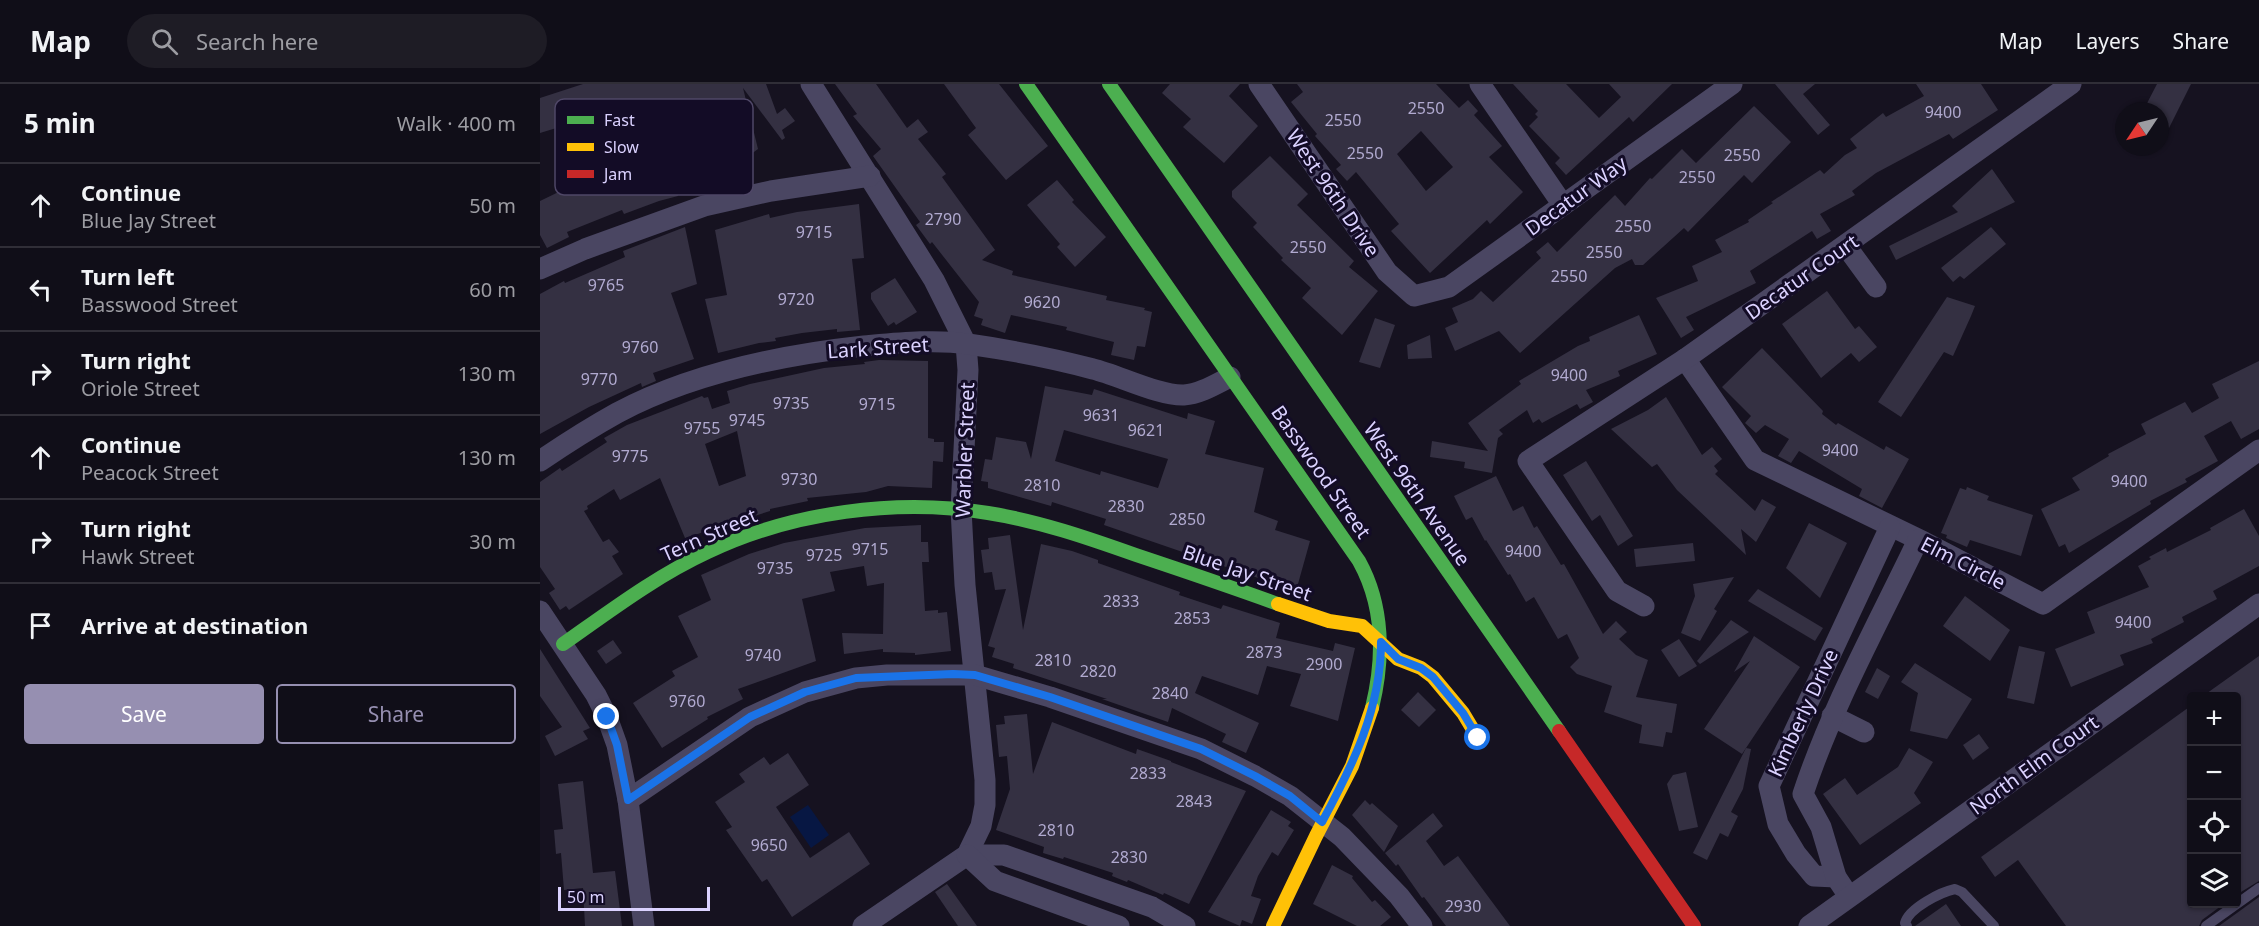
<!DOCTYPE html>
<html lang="en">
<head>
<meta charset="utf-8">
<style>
  body { margin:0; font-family:"Noto Sans",sans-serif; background:#1e1c25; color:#f1f3f6 }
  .controls { position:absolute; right:18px; bottom:18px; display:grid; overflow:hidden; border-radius:6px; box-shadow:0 2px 4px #0004 }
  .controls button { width:54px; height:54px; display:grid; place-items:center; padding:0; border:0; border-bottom:2px solid #302e37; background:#100e18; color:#f1f3f6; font:30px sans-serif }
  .compass { position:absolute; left:1575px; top:18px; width:54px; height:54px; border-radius:50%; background:#100e18; box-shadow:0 2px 4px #0004; rotate:235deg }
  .scale { position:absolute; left:18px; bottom:15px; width:152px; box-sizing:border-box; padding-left:6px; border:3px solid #dbd2ff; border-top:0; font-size:16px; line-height:21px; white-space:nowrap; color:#dbd2ff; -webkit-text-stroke:4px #130c26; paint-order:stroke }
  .stop { position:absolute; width:18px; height:18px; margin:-14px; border:4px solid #1a73e8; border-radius:50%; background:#fff }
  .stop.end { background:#1a73e8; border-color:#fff; box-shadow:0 2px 6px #0008 }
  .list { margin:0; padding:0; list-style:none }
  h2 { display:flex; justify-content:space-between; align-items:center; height:78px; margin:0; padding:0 24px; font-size:26px }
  h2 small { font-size:20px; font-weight:400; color:#9c9ca2 }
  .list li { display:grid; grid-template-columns:39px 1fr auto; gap:18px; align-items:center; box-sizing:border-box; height:84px; padding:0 24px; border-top:2px solid #302e37 }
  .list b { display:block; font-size:22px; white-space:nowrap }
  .list p { margin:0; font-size:20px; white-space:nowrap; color:#9c9ca2 }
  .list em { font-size:20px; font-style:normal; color:#9c9ca2 }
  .actions { display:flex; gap:12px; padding:18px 24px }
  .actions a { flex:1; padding:14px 0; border:2px solid #968fb1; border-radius:6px; text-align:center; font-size:21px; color:#968fb1 }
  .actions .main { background:#968fb1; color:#fff }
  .icon { flex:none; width:33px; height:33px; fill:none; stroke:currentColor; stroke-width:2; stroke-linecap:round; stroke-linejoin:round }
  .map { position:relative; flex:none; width:1719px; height:842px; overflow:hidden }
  header { display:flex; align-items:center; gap:36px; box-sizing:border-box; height:84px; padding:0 30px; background:#100e18; border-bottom:2px solid #302e37 }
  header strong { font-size:28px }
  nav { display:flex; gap:33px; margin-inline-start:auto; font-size:21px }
  .search { width:420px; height:54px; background:#1e1c25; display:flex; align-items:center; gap:15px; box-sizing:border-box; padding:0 21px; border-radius:33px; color:#9c9ca2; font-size:22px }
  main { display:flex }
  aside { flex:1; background:#100e18 }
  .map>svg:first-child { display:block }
  .water { fill:#071743 }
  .building { fill:#343042; fill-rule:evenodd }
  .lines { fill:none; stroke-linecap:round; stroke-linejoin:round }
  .lane { stroke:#4a4662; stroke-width:10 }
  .street { stroke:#4a4662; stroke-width:21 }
  .fast { stroke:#4caf50; stroke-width:14 }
  .slow { stroke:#ffc107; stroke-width:14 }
  .jam { stroke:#c62828; stroke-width:14 }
  .route { stroke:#1a73e8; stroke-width:8 }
  .labels { text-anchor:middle; stroke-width:6; stroke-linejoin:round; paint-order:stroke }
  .number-label { font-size:16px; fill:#b1aad0 }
  .street-label { font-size:20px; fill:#dbd2ff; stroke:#130c26 }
  .key { fill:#130c26; stroke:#4f4767; stroke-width:1.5 }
  .key-label { font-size:16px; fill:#dbd2ff }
</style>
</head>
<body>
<header>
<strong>Map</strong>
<div class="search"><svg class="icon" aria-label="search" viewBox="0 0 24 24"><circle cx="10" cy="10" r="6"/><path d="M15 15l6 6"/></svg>Search here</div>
<nav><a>Map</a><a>Layers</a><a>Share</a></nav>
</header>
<main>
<aside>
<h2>5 min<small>Walk · 400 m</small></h2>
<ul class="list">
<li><svg class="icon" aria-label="ahead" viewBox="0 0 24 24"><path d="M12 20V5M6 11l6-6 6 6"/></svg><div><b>Continue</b><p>Blue Jay Street</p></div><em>50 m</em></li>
<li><svg class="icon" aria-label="left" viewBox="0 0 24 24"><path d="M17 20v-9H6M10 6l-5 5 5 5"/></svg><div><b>Turn left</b><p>Basswood Street</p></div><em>60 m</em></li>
<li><svg class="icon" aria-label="right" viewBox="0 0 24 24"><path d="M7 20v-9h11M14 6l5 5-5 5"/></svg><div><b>Turn right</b><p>Oriole Street</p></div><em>130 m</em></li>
<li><svg class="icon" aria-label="ahead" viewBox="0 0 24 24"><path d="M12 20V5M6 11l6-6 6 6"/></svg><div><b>Continue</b><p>Peacock Street</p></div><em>130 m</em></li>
<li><svg class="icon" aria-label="right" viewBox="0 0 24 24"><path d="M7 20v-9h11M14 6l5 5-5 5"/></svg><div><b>Turn right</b><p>Hawk Street</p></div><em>30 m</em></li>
<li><svg class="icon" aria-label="arrive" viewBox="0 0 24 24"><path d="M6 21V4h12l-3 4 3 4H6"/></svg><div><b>Arrive at destination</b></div></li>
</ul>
<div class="actions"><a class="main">Save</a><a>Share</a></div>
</aside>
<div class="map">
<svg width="1719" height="842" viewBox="0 0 1719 842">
  <rect width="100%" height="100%" fill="#161220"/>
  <path class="water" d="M268 721 289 751 271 764 250 733Z"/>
  <g class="building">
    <path d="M43 0H226L237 30 245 24 255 37 242 46 245 54 242 56 203 4 218 65 199 79 205 87 166 96 165 88 134 93 138 112 119 117 84 130 82 126 27 148 29 153 7 164 0 151V117L31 102 26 89 63 74 52 45 40 49 36 38 0 49V14ZM153 25 161 69 130 75 121 36Z"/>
    <path d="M295 0H336L367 44 378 35 388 48 378 55 406 90 402 93 455 166 442 176 473 187 472 191 567 212 566 216 605 224 604 226 612 228 605 263 597 262 594 276 571 271 574 258 526 246 527 243 471 231 465 249 441 241 443 235 434 232 439 218 392 158 390 160 376 141 380 138 333 72 341 65 313 32 317 30Z"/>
    <path d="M404 0H459L508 62 466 96 428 51 436 44Z"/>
    <path d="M630 0H700L689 12 718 42 684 79 643 43 651 35 622 9Z"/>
    <path d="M757 0H896L919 24 928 16 938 27 934 31 962 62 949 73 983 108 950 140 947 136 890 189 851 147 859 140 816 88 807 97 796 85 801 81 775 52 777 50 751 18 763 8ZM881 47 913 83 886 107 857 70Z"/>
    <path d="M973 0H1026L1059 34 1081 13 1069 0H1132L1093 38 1089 33 1026 91 1015 79 1020 74 989 42 998 33 995 30 998 27Z"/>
    <path d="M1235 0H1275L1263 10 1290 41 1278 51Z"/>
    <path d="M1376 0H1441L1458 26 1413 55 1409 50 1336 89 1312 107 1315 111 1280 130 1291 147 1277 155 1272 147 1210 187 1216 199 1146 233 1154 246 1141 254 1116 214 1158 197 1152 182 1182 168 1175 156 1209 138 1208 136 1233 119 1231 118 1280 86 1284 90 1305 71 1317 64 1310 55 1343 29 1346 33 1384 12Z"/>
    <path d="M1617 0H1651L1620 62V27H1603Z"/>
    <path d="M1214 22 1251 58 1212 99 1204 91 1148 148 1144 144 1103 181H1095L1092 175 1075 184 980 269 959 247 915 267 905 244 918 238 912 224 933 215 941 207 953 218 1001 174 996 168 1008 158 1017 168 1075 111 1085 122 1110 94 1112 95 1142 65 1156 79Z"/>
    <path d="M730 72 768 110 757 121 814 177 809 183 838 207 802 251 762 214 771 204 741 176 743 174 713 143 717 139 692 113V107Z"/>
    <path d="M1452 85 1475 118 1356 176 1349 162 1418 128 1412 122Z"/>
    <path d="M517 96 534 116 532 118 566 153 535 183 517 163 520 160 487 121Z"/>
    <path d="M319 120 324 174 312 175 320 246 297 248V245L262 249 235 254 236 257 219 259 178 269 165 215 187 211 175 146 229 130 230 134 257 128Z"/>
    <path d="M145 143 157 200 131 209 154 275 113 289 116 297 102 303 101 299 49 323 0 350V210L24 197 25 199 85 173 83 167Z"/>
    <path d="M1451 143 1466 160 1424 195 1420 192 1413 198 1401 184Z"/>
    <path d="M355 194 377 228 356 241 354 238 348 242 331 215V209Z"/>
    <path d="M1287 207 1315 245 1319 242 1337 263 1319 278 1311 269 1281 294 1242 240Z"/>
    <path d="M1407 213 1435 222 1431 232 1413 272 1404 268 1361 333 1338 318Z"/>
    <path d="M1099 231 1117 270 1078 287 1080 292 1046 306 1053 318 1040 325 1037 320 1002 339 999 335 993 339 987 326 959 346 963 350 958 354 952 389 924 384 925 378 890 373 892 357 948 367 928 339 981 300 979 297 1038 262 1050 257 1049 253Z"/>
    <path d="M835 234 855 241 840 284 819 278Z"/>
    <path d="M890 251 892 274 868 275 867 261Z"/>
    <path d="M1222 264 1283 327 1282 330 1296 341 1298 339 1344 366 1346 362 1369 375 1342 424 1319 412 1322 405 1259 367 1251 379 1238 372 1249 355 1225 341 1216 349 1205 339 1211 332 1182 303Z"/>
    <path d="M339 276 388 277V354L394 355V358H404L403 378 393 377 392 404 348 402 326 408 267 414 268 417 230 425V427L145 454 120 394 80 416 74 405 47 422 48 425 44 427 63 458 69 455 79 468 72 472 83 490 29 526 26 522 20 526 9 509 15 505 0 483V398L20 384 22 387 67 358 64 354 87 341 162 312 164 314 168 313 172 325 190 319 187 307 210 300 284 284 325 280 324 278ZM197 347 206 392 179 402 165 360Z"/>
    <path d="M1719 277V345L1701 355 1691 337 1664 352 1678 377 1645 395 1647 398 1610 417 1611 420 1529 469 1525 460 1519 463 1501 425 1540 406 1532 394 1569 372 1568 370 1606 350 1601 340 1645 318 1652 329 1679 314 1672 300Z"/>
    <path d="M505 302 552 311 554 305 647 335 648 329 675 337 665 370 724 384 714 428 738 437 735 446 770 457 756 507 564 441 566 435 512 418 511 422 448 404V398L441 397 445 375 452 376 456 353 486 358 491 375ZM524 346 628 375 618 404 561 387 560 391 515 377Z"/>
    <path d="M1126 313 1162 371 1172 363 1182 375 1174 382 1178 387 1175 390 1215 427 1222 415 1236 423 1216 458 1201 445 1206 471 1137 406 1117 380 1112 383 1071 345 1108 326Z"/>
    <path d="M1046 377 1093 452 1078 462 1060 431 1052 437 1023 391Z"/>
    <path d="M956 392 973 427 983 422 994 444 997 442 1021 481 1024 480 1063 550 1076 537 1087 548 1079 555 1096 571 1108 576 1096 613 1137 620 1132 649 1126 648 1123 663 1099 659 1102 641 1064 628 1072 602 1037 590 1030 583 1039 574 1027 550 1018 555 994 513 986 518 970 490 968 491 946 456 945 457 932 433 926 436 914 412Z"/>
    <path d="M1427 403 1449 412 1447 416 1493 431 1481 472 1430 456 1427 463 1406 454 1407 451 1401 449 1420 404 1426 406Z"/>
    <path d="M1704 425 1719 452V482L1673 507 1677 515 1642 533 1644 538 1611 555 1613 559 1580 571 1584 581 1531 603 1515 565 1555 549 1547 528 1609 503 1598 482 1611 475 1609 473 1626 464 1627 468 1671 446 1670 444Z"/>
    <path d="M1269 439 1307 459 1280 514 1246 484Z"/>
    <path d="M381 441V458H388L389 478H382L385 527 398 526V529L407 528 411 567 375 571V569L343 568V565L304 570 302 549 343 550 344 499 327 502 324 482 290 488 295 507 262 515 276 577 198 605 203 615 167 633 168 635 122 664 93 619 135 592 132 587 158 573 138 532 171 516 161 491 209 470 244 459 325 444Z"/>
    <path d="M470 451 483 546 501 460 532 467 558 476V479L640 508 639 511 681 525 683 521 740 539 736 554 793 567 795 559 815 564 798 637 750 622 761 590 727 582 718 611 662 592 655 609 719 639 706 669 682 658 686 650 632 624 628 638 562 615H567L473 584 474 580 452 573 455 564 448 562 466 505 455 506 452 488 444 489 441 466 449 465 448 454Z"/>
    <path d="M1153 459 1155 477 1096 483 1094 465Z"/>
    <path d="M1194 493 1174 525 1177 527 1160 557 1141 549 1155 512 1153 500Z"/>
    <path d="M1218 505 1283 544 1275 557 1208 517Z"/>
    <path d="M1425 512 1470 546 1450 577 1403 542Z"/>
    <path d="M1191 536 1209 548 1160 580 1157 577Z"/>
    <path d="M1214 552 1260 583 1202 670 1164 645 1210 577 1194 588Z"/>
    <path d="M1139 555 1157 582 1139 593 1121 566Z"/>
    <path d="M73 556 82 569 66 580 57 567Z"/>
    <path d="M1479 562 1505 568 1494 620 1467 614Z"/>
    <path d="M0 565 50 644 43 647 48 655 15 672 5 652 22 643 0 612Z"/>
    <path d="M1719 572V797L1696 811V612H1663Z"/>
    <path d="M1375 579 1432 615 1407 655 1370 647 1378 609 1361 598Z"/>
    <path d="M1337 584 1350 592 1338 615 1325 608Z"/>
    <path d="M878 608 896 626 879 643 861 626Z"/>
    <path d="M1652 621V819H1685L1662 836 1659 842H1526L1478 776 1455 793 1441 773Z"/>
    <path d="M487 630 493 690 512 638 596 670 597 665 631 677V678L706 707 649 820 624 809 623 811 588 796 587 798 572 792 573 789 524 773 523 775 503 769 504 763 456 746 470 705 467 672 459 673 456 641 465 640 464 632Z"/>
    <path d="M1439 650 1449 664 1433 676 1423 661Z"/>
    <path d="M1206 664 1211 665 1203 705 1191 728 1198 732 1188 753 1180 749 1167 776 1153 769Z"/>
    <path d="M1369 664 1393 678 1374 709 1381 719 1320 761 1283 710 1305 694 1317 711 1358 683Z"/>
    <path d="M248 669 269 701 236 723 270 774 309 748 330 780 252 833 227 795 222 798 186 746 192 743 175 718 205 698 199 690 224 673 230 681Z"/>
    <path d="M1146 688 1158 743 1139 747 1127 700 1133 691Z"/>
    <path d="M43 697 53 789 75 787 82 842H45L43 804 24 806 21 769 16 770 14 746 23 745 18 700Z"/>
    <path d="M825 716 830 721 832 719 858 742 844 768 812 731Z"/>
    <path d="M731 726 751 738 748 742 754 746 738 772 732 768 718 792 711 812 721 815 712 840 702 836 700 842 668 828Z"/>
    <path d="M893 729 903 742 886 757 904 782 918 772 970 842H906L884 813 882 814 858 780 856 782 845 769Z"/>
    <path d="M792 781 813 792 812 794 832 818 835 816 851 833 840 842H817L773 820Z"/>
    <path d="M407 800 437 842H418L395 808Z"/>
    <path d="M1719 813V842H1679Z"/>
    <path d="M1406 820 1421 842H1375Z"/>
  </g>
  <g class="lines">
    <g class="lane">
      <path d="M1367 842 1365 839C1369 824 1401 808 1415 805L1422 808 1454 842"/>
      <path d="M1666 842 1719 804"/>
    </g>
    <g class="street">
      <path d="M271 0 394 196 426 260 428 286 421 425 425 501 445 696V721L441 742 427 771 323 842"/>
      <path d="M719 0 847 188 874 212 909 203 1192 0"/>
      <path d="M940 0 1023 121"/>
      <path d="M1306 162 1336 203"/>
      <path d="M0 185 45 165 164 122 231 107 330 92"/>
      <path d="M1145 275 1215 376 1384 458 1503 520 1719 366"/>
      <path d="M0 377C25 360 50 344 77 329 152 289 241 271 324 262 358 259 395 255 428 260 470 266 512 274 553 285 578 291 619 312 644 311 660 310 676 300 690 293"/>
      <path d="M1104 522 1077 507 988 377 1145 275 1531 0"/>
      <path d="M0 527 56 611 67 633 77 661 88 716 104 842"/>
      <path d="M1292 632 1324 648"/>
      <path d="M88 716 210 633 265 608 316 594 347 591H435L510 613 661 665 715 692 750 712 802 753 859 812 882 842"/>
      <path d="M427 771H464L612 823 645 842"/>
      <path d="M427 771 455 797 579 842"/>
      <path d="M1296 793 1274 792 1256 770 1238 740 1229 702 1350 443"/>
      <path d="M1304 805 1296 793 1281 743 1263 710C1292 622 1338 540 1378 456"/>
      <path d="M1269 842 1719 520"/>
    </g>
    <g class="fast">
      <path d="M486 0 819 477C844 522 844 575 832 624"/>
      <path d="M569 0 1019 647"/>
      <path d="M23 560C70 527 116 492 168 468 252 428 357 414 448 429 499 437 548 454 596 471 644 487 691 503 738 520"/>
    </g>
    <g class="slow">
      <path d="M738 520 789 537 822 542 858 575 881 584 893 593 923 629 938 654"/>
      <path d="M733 842 776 752 812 682 832 624"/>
    </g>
    <path class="jam" d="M1019 647 1154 842"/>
  </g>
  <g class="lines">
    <path class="route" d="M67 633 77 661 88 716 210 633 265 608 316 594 413 590 435 591 510 613 661 665 715 692 750 712 782 738C813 681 841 624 841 558L858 575 881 584 893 593 923 629 938 654"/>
  </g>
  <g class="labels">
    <g class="number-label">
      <text x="886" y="30">2550</text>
      <text x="1403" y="34">9400</text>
      <text x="803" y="42">2550</text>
      <text x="825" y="75">2550</text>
      <text x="1202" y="77">2550</text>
      <text x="1157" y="99">2550</text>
      <text x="403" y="141">2790</text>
      <text x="1093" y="148">2550</text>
      <text x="274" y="154">9715</text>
      <text x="768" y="169">2550</text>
      <text x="1064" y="174">2550</text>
      <text x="1029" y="198">2550</text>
      <text x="66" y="207">9765</text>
      <text x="256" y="221">9720</text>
      <text x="502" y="224">9620</text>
      <text x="100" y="269">9760</text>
      <text x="1029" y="297">9400</text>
      <text x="59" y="301">9770</text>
      <text x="251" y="325">9735</text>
      <text x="337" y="326">9715</text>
      <text x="561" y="337">9631</text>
      <text x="207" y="342">9745</text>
      <text x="162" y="350">9755</text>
      <text x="606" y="352">9621</text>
      <text x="1300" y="372">9400</text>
      <text x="90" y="378">9775</text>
      <text x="259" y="401">9730</text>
      <text x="1589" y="403">9400</text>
      <text x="502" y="407">2810</text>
      <text x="586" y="428">2830</text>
      <text x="647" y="441">2850</text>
      <text x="330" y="471">9715</text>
      <text x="983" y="473">9400</text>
      <text x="284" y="477">9725</text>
      <text x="235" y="490">9735</text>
      <text x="581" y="523">2833</text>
      <text x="652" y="540">2853</text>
      <text x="1593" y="544">9400</text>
      <text x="724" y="574">2873</text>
      <text x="223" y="577">9740</text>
      <text x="513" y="582">2810</text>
      <text x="784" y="586">2900</text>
      <text x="558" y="593">2820</text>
      <text x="630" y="615">2840</text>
      <text x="147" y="623">9760</text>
      <text x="608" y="695">2833</text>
      <text x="654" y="723">2843</text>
      <text x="516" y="752">2810</text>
      <text x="229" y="767">9650</text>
      <text x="589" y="779">2830</text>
      <text x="923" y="828">2930</text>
    </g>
    <g class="street-label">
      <text transform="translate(793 109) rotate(56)" y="7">West 96th Drive</text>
      <text transform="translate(1036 112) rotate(-36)" y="7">Decatur Way</text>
      <text transform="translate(1262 193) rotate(-35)" y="7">Decatur Court</text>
      <text transform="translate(338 264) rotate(-4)" y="7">Lark Street</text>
      <text transform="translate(425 366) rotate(-88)" y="7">Warbler Street</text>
      <text transform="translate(781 388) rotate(55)" y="7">Basswood Street</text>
      <text transform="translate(877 410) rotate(55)" y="7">West 96th Avenue</text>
      <text transform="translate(169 451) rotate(-24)" y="7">Tern Street</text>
      <text transform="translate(1423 479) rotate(27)" y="7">Elm Circle</text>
      <text transform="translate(707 489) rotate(19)" y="7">Blue Jay Street</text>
      <text transform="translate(1263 629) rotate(-65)" y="7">Kimberly Drive</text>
      <text transform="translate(1494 681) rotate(-36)" y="7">North Elm Court</text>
    </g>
  </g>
  <rect x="15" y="15" width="198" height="96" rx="9" class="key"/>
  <rect x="27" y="32" width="27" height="8" fill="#4caf50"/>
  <rect x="27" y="59" width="27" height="8" fill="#ffc107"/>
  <rect x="27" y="86" width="27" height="8" fill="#c62828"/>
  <g class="key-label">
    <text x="64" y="42">Fast</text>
    <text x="64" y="69">Slow</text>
    <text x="64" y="96">Jam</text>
  </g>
</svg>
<div class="controls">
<button>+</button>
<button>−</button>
<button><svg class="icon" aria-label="locate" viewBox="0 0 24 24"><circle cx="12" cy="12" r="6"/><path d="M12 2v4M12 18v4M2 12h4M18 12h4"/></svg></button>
<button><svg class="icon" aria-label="layers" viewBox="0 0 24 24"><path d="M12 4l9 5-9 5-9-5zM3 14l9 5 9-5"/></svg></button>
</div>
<svg class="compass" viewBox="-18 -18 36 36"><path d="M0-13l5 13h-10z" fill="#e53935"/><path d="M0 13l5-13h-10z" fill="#9c9ca2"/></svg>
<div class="scale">50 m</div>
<div class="stop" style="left:938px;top:654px"></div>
<div class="stop end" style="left:67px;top:633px"></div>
</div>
</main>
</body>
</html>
